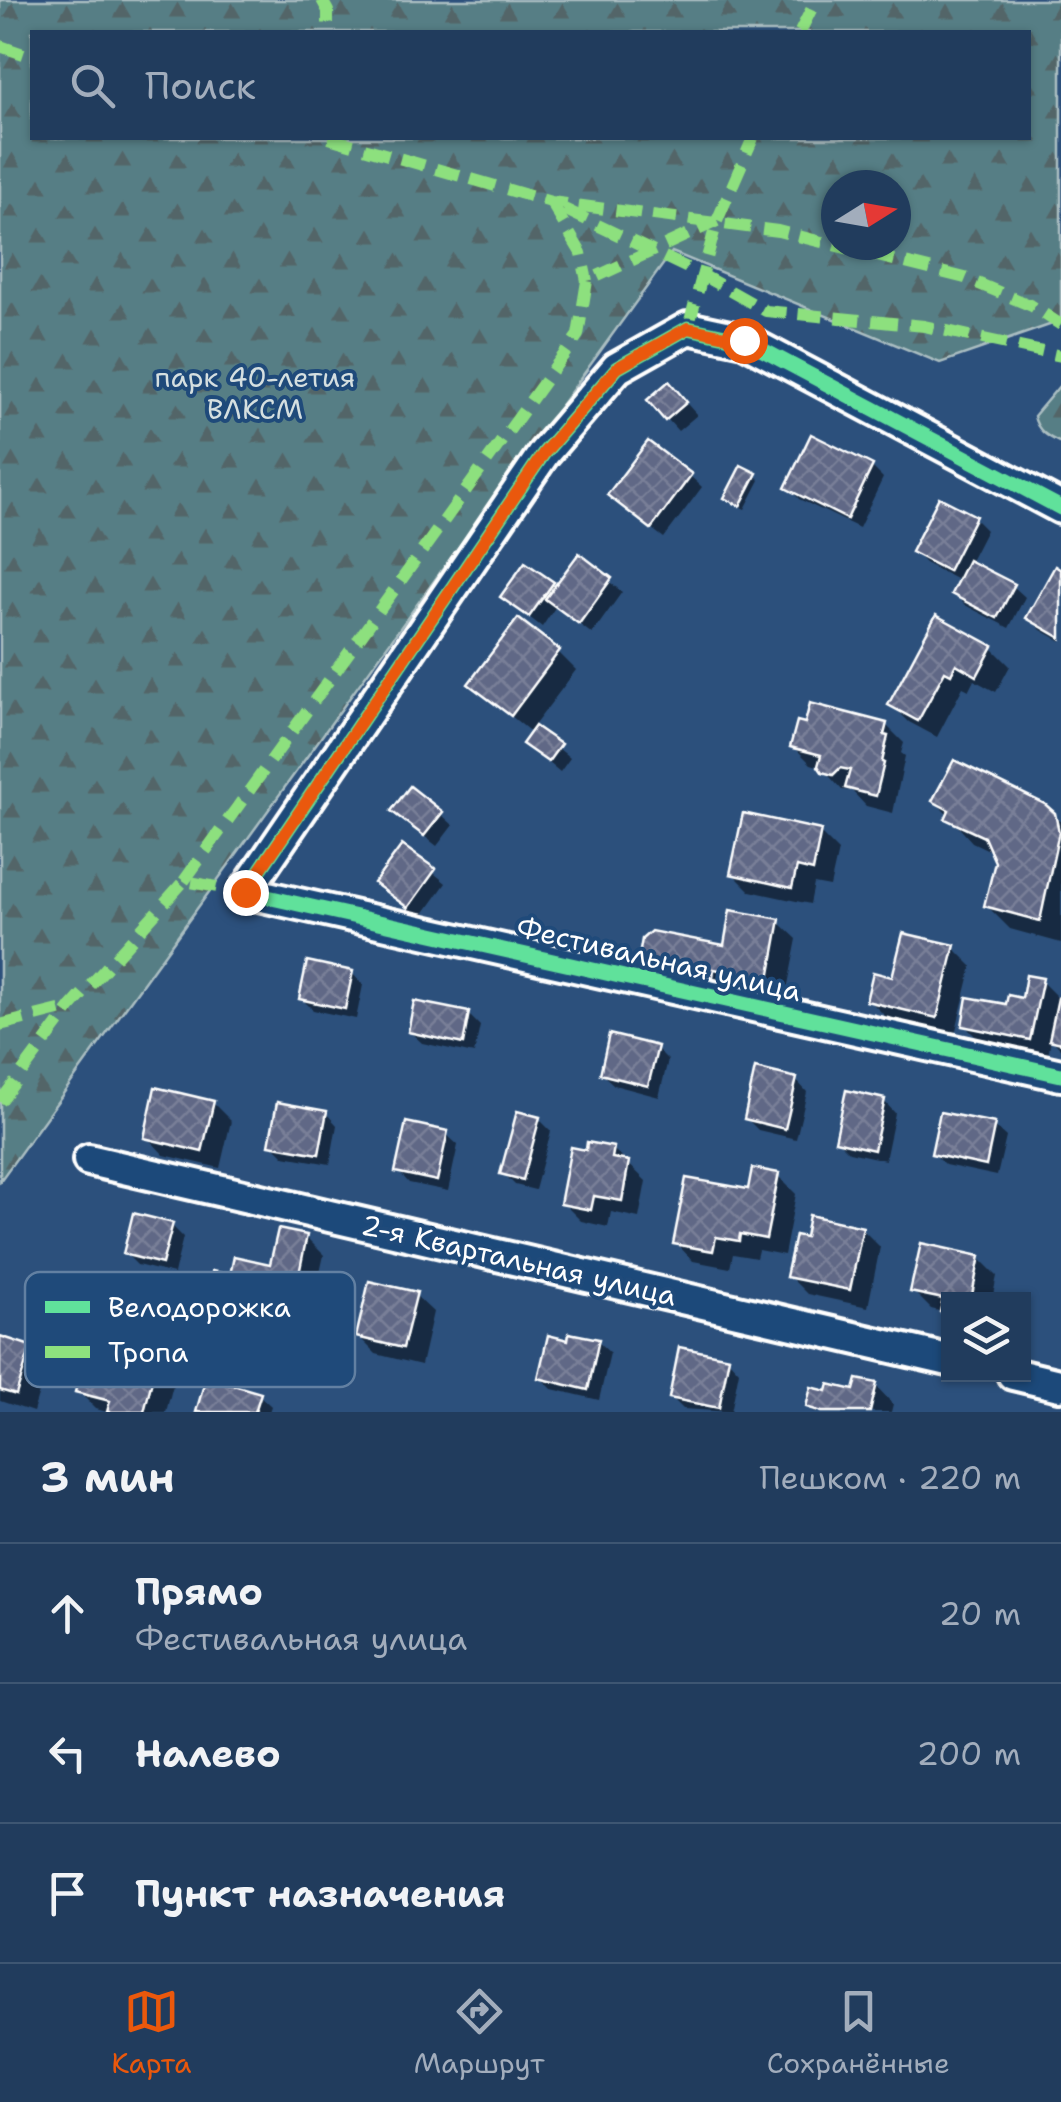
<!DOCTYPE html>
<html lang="ru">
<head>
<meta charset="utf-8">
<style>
  body { margin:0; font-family:"Shantell Sans",sans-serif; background:#2d4766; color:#f1f3f6 }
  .controls { position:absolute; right:30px; bottom:30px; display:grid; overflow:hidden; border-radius:0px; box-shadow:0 2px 8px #0004 }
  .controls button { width:90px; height:90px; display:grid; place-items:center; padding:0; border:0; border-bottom:2px solid #3e5672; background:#213c5d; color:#f1f3f6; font:50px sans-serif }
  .compass { position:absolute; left:821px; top:170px; width:90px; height:90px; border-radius:50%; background:#213c5d; box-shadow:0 2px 8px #0004; rotate:79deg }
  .stop { position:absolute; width:30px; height:30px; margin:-22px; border:8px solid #ea580c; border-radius:50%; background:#fff }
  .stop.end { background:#ea580c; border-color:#fff; box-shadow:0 2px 10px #0008 }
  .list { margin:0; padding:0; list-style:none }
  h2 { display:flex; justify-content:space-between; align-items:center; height:130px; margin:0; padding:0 40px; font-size:42px }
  h2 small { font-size:32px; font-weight:400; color:#a2adbc }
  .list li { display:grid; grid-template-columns:65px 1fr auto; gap:30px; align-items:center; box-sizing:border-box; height:140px; padding:0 40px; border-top:2px solid #3e5672 }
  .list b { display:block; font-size:38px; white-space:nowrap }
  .list p { margin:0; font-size:32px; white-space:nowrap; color:#a2adbc }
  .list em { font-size:32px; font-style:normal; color:#a2adbc }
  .icon { flex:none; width:55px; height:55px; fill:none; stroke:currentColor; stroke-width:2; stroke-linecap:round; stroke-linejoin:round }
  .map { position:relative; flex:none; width:1061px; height:1412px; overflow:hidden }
  .search { position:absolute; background:#213c5d; box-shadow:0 2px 8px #0004; left:30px; right:30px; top:30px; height:110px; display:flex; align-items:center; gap:25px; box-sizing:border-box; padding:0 35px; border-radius:0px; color:#a2adbc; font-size:38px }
  .sheet { height:550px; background:#213c5d }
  nav { display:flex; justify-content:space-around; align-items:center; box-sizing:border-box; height:140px; border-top:2px solid #3e5672; background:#213c5d; font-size:28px; color:#a2adbc }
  nav a { display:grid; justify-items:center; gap:5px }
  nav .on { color:#ea580c }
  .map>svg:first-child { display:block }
  .forest { fill:url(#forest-firs); stroke:#abbec2; stroke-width:2.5; fill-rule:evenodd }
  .shadow { fill:#0007 }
  .building { fill:url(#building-cross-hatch); stroke:#fff; stroke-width:2.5 }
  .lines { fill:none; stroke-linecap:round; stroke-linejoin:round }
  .minor-casing { stroke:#fff; stroke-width:38 }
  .minor { stroke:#1f4a7a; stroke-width:30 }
  .quiet { stroke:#8de07e; stroke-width:12; stroke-dasharray:25 12; stroke-linecap:butt }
  .cycleway-casing { stroke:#1f4a7a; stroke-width:21 }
  .cycleway { stroke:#60e19b; stroke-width:15 }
  .route { stroke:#ea580c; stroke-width:12 }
  .labels { text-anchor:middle; stroke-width:8; stroke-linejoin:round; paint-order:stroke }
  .park-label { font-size:28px; fill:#d5dfe0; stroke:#1f4a7a }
  .street-label { font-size:28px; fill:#fff; stroke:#1f4a7a }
  .key { fill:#1f4a7a; stroke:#6280a2; stroke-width:2.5 }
  .key-label { font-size:28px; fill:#fff }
</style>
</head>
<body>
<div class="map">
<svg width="1061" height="1412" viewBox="0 0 1061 1412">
  <defs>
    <pattern id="forest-firs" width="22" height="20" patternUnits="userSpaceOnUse" patternTransform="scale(2.5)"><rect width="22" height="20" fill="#577e85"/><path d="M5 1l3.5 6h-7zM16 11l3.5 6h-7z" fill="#526568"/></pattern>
    <pattern id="building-cross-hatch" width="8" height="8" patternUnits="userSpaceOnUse" patternTransform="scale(2.5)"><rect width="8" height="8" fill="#616886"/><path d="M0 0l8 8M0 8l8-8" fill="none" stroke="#797f98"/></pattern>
  </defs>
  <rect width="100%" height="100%" fill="#2c507c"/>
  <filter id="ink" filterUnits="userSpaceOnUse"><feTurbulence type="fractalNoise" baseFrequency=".01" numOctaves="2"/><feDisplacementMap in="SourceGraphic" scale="20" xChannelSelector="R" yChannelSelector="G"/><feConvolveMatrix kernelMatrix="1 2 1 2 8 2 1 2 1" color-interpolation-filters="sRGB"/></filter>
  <g filter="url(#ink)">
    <g class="forest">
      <path d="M0 0H1061V321L940 363 672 252 0 1181ZM32 32H1028V138H32ZM836 185H896V245H836Z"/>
      <path d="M1061 384V443C1048 437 1037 431 1034 416Z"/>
    </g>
    <g class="shadow">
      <path d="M680 396 697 415 678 431 650 400Z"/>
      <path d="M872 467 883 478 859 528 799 499 788 487Z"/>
      <path d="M755 475 760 480 745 509 733 503 728 497Z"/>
      <path d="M690 476 702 487 664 538 622 506Z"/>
      <path d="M974 518 986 530 969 563 1013 586 1025 597 1009 628 965 605 954 594 960 581 925 563 914 552Z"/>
      <path d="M579 557 622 592 592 634 556 606 542 627 503 597 552 584 556 589Z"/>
      <path d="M1061 573V641L1041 630 1029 618Z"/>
      <path d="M937 618 992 648 1010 666 996 692 974 680 969 690 963 687 937 737 909 722 891 704Z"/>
      <path d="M558 652 576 670 533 727 570 758 560 772 526 744 533 734 471 683Z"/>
      <path d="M886 725 904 743 901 753 905 756 893 813 866 806 852 791 842 790 821 767 811 764 793 746Z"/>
      <path d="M935 801 1044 806 1061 822V943L1010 929 986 905 997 862 993 852 972 842Z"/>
      <path d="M441 814 453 825 437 846 406 822Z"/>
      <path d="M820 833 838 851 830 887 814 884 810 904 750 891 732 873Z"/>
      <path d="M403 848 446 883 421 918 389 894Z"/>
      <path d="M779 922 797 939 786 995 732 985 730 993 658 980 641 962 726 947Z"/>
      <path d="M954 948 972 966 955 1034 887 1018 869 1000 894 980Z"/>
      <path d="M352 973 363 985 356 1019 313 1010 302 999Z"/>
      <path d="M1041 981 1061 1001V1049L1051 1039 1048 1056 982 1043 964 1025 1024 1001Z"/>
      <path d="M468 1014 480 1026 474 1054 422 1043 410 1032Z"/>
      <path d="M656 1048 668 1060 659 1097 614 1085 602 1074Z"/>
      <path d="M796 1080 807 1092 796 1139 758 1130 746 1118Z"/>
      <path d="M884 1101 895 1113 885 1160 849 1152 838 1141Z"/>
      <path d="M213 1103 231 1121 220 1168 164 1155 147 1137Z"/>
      <path d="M326 1113 337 1125 330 1164 284 1156 272 1144Z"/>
      <path d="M539 1119 551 1131 535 1190 515 1185 503 1173Z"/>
      <path d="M994 1126 1006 1137 997 1176 945 1165 933 1153Z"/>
      <path d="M446 1134 458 1145 448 1191 409 1183 398 1171Z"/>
      <path d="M613 1149 646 1181 639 1218 611 1212 608 1227 581 1221 563 1203Z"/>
      <path d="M778 1176 796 1194 784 1255 758 1250 756 1258 733 1254 730 1268 693 1261 676 1243Z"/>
      <path d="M171 1225 183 1237 174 1274 137 1265 125 1253Z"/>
      <path d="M862 1229 880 1247 868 1307 807 1294 789 1276Z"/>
      <path d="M306 1237 324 1255 315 1295 306 1294 296 1342 279 1338 261 1320V1317L234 1311 227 1346 206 1342 188 1324 209 1298 232 1278 272 1267Z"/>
      <path d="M979 1258 997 1276 992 1300H948V1317L943 1312 931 1309 913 1291Z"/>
      <path d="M415 1295 433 1312 421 1365 376 1354 358 1336Z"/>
      <path d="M165 1329 183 1346 166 1412H107L96 1409 78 1391Z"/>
      <path d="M0 1339 29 1348 47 1366 33 1412 0 1401Z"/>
      <path d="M598 1342 610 1353 599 1400 552 1389 541 1378Z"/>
      <path d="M728 1359 739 1371 731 1412 683 1409 671 1397Z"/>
      <path d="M876 1386 893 1404 891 1412H814L809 1406Z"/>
      <path d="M259 1395 271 1406 269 1412H199Z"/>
    </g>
    <g class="building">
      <path d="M669 381 687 402 665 421 647 400Z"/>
      <path d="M811 434 873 465 847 519 785 488Z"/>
      <path d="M648 441 692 474 651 529 607 495Z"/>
      <path d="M741 465 757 473 740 506 724 498Z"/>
      <path d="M939 497 976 516 948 571 911 552Z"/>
      <path d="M579 553 612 578 579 624 545 599Z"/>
      <path d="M968 560 1015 584 997 618 951 594Z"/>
      <path d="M525 562 554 582 529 617 500 597Z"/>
      <path d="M1055 566 1061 570V638L1026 618Z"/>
      <path d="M936 615 993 646 977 676 956 664 951 674 945 671 918 721 888 705Z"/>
      <path d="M518 618 560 650 511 716 468 684Z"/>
      <path d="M810 703 887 723 884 735 888 736 882 762 884 763 876 796 845 788 850 770 840 768 833 775 822 772 818 766 821 755 790 747 797 721 805 723Z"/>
      <path d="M535 726 561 744 548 762 522 744Z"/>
      <path d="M954 760 1045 804 1055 813 1059 832 1040 921 984 906 995 862 984 837 945 819 949 810 932 801Z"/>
      <path d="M410 786 443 812 424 836 391 811Z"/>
      <path d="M743 813 821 830 813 871 797 867 792 888 730 874Z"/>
      <path d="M402 845 436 869 408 908 374 883Z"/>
      <path d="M730 910 780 919 769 979 714 969 713 977 638 962 642 939 651 931 724 945Z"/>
      <path d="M903 933 955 945 937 1018 866 1001 873 972 892 977Z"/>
      <path d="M307 961 353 971 345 1009 299 999Z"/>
      <path d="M1026 975 1043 978 1030 1040 962 1026 967 997 1006 1004 1008 995 1022 998Z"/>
      <path d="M1058 998 1061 999V1043L1049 1040Z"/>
      <path d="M414 1001 469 1012 463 1044 408 1032Z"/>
      <path d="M609 1034 658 1046 648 1086 600 1074Z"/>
      <path d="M755 1068 797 1078 785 1129 744 1119Z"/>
      <path d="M155 1087 214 1101 202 1152 144 1138Z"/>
      <path d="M846 1090 885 1099 874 1150 835 1141Z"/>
      <path d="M277 1102 327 1111 319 1154 269 1145Z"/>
      <path d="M517 1111 540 1117 523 1180 500 1174Z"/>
      <path d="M940 1112 995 1123 986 1166 931 1154Z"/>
      <path d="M406 1122 448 1131 437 1181 395 1172Z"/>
      <path d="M587 1142 614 1147 612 1158 629 1161 622 1201 594 1196 591 1210 560 1204 571 1147 586 1150Z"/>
      <path d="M752 1168 779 1173 766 1239 740 1234 739 1241 716 1237 713 1251 673 1244 686 1178 748 1189Z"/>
      <path d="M133 1213 173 1223 162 1264 123 1254Z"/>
      <path d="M809 1215 863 1227 850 1290 786 1277 795 1235 805 1237Z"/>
      <path d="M278 1229 307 1235 298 1279 288 1277 278 1325 258 1321 261 1305 217 1295 209 1330 186 1325 192 1292 207 1295 212 1271 230 1275 234 1256 270 1264Z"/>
      <path d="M921 1243 980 1256 971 1300H948V1314L940 1312 943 1299 910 1292Z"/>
      <path d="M369 1281 417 1292 403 1348 356 1337Z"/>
      <path d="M131 1317 166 1326 144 1412H107L110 1401 75 1392 87 1345 122 1354Z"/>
      <path d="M569 1333 599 1339 588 1390 538 1378 548 1335 568 1340Z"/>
      <path d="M0 1336 31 1346 16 1395 0 1390Z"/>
      <path d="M679 1347 729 1357 719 1408 669 1398Z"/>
      <path d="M206 1377 261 1393 255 1412H196Z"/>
      <path d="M857 1379 877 1383 870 1412H822L806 1407 811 1387 827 1391 829 1384 854 1390Z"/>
    </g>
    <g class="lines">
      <g class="minor-casing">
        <g id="minor">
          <path d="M1061 508 744 340 688 328 617 368 544 453 245 892 1061 1075"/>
          <path d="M89 1160 948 1360"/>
          <path d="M1013 1374 1059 1385"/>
        </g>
      </g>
      <use href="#minor" class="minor"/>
      <g class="quiet">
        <path d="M322 0 328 11V32"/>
        <path d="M800 32 816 0"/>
        <path d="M0 46 32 57"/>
        <path d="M329 138 551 202 778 231 965 278 1032 306 1061 325"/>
        <path d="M551 202 581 253 587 281"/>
        <path d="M564 209 702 275 766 311 924 326 1061 356"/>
        <path d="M688 328 717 221 753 138"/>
        <path d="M184 881 578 335 587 281 717 221"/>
        <path d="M0 1025 71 1007"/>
        <path d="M0 1102 71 1007 184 881 245 892"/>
      </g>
      <g class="cycleway-casing">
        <path id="cycleway" d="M1061 508 744 340 688 328 617 368 544 453 245 892 1061 1075"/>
      </g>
      <use href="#cycleway" class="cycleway"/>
    </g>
  </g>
  <g class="lines" filter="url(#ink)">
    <path class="route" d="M245 892 544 453 617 368 688 328 744 340"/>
  </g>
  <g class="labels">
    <g class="park-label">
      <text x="255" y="387">парк 40-летия<tspan x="255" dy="32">ВЛКСМ</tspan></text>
    </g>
    <g class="street-label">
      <text transform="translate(659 959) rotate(13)" y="10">Фестивальная улица</text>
      <text transform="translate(519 1260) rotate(13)" y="10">2-я Квартальная улица</text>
    </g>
  </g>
  <rect x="25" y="1272" width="330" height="115" rx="15" class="key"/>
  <rect x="45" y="1301" width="45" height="12" fill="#60e19b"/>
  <rect x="45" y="1346" width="45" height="12" fill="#8de07e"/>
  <g class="key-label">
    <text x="108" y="1317">Велодорожка</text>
    <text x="108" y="1362">Тропа</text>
  </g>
</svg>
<div class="controls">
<button><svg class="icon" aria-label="layers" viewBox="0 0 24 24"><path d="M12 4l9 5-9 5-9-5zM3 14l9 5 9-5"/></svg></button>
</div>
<svg class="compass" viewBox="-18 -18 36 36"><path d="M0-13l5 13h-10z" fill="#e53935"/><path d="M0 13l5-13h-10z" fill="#a2adbc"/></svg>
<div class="stop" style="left:744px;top:340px"></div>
<div class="stop end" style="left:245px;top:892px"></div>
<div class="search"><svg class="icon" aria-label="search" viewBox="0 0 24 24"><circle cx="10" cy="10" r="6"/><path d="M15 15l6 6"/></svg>Поиск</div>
</div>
<section class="sheet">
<h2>3 мин<small>Пешком · 220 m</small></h2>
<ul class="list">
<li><svg class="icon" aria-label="ahead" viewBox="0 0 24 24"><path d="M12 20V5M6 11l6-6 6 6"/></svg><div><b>Прямо</b><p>Фестивальная улица</p></div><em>20 m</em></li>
<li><svg class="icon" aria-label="left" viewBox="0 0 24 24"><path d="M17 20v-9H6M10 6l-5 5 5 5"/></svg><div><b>Налево</b></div><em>200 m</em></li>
<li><svg class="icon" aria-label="arrive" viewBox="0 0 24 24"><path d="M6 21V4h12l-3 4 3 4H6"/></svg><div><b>Пункт назначения</b></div></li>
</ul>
</section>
<nav>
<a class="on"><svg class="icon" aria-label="map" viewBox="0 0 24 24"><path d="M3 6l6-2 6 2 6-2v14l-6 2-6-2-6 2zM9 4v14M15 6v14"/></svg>Карта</a>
<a><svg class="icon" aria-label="directions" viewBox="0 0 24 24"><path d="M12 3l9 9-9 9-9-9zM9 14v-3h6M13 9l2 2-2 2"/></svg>Маршрут</a>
<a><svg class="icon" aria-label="saved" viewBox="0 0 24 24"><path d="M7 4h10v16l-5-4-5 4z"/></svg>Сохранённые</a>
</nav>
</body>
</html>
